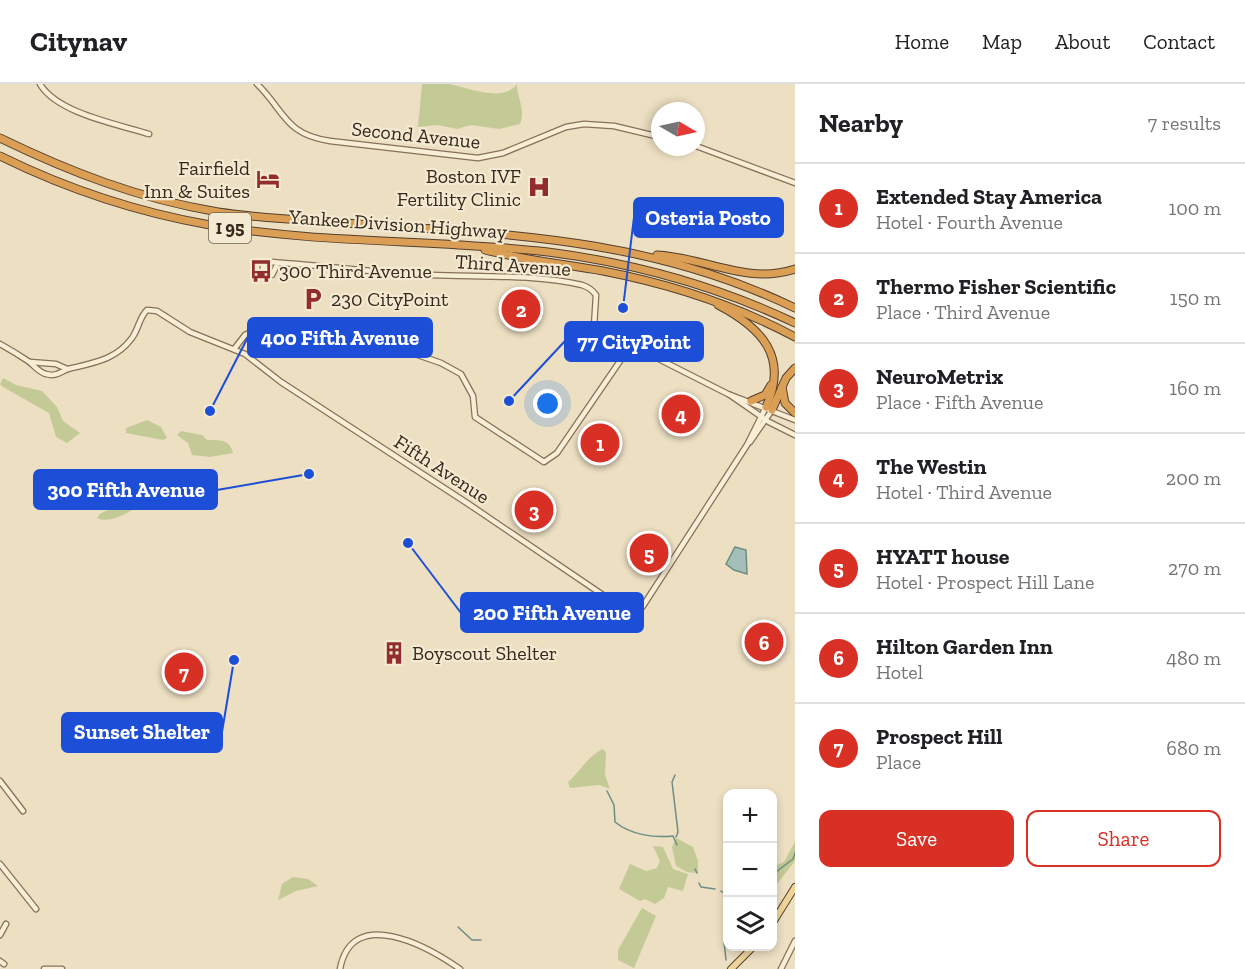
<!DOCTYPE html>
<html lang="en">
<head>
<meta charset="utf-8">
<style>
  body { margin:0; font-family:"Zilla Slab",serif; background:#f2f2f2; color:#202124 }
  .controls { position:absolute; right:18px; bottom:18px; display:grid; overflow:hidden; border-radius:12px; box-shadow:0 3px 9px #0003 }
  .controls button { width:54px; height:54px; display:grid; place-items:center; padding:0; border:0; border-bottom:2px solid #e0e0e0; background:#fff; color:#202124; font:30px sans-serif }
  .compass { position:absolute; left:651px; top:18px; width:54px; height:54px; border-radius:50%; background:#fff; box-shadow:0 3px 9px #0003; rotate:99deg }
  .you { position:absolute; left:548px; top:320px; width:21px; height:21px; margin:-15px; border:4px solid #fff; border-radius:50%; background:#1a73e8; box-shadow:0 0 0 9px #1a73e833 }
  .badge { display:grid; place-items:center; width:39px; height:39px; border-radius:50%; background:#d93025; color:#fff; font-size:20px; font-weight:700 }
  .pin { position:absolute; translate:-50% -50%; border:3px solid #fff; box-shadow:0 2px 6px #0006 }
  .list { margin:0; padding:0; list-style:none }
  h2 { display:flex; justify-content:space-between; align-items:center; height:78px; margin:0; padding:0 24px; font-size:26px }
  h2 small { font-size:20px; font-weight:400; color:#757577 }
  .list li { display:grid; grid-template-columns:39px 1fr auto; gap:18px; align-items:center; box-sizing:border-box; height:90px; padding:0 24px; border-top:2px solid #e0e0e0 }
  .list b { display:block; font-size:22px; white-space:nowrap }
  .list p { margin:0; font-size:20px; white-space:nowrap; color:#757577 }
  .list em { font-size:20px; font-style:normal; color:#757577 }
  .actions { display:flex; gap:12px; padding:18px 24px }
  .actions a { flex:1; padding:14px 0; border:2px solid #d93025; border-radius:12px; text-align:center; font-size:21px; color:#d93025 }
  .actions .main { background:#d93025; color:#fff }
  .icon { flex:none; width:33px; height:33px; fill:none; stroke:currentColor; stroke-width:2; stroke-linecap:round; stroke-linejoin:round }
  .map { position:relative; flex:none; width:795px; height:885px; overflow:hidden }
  header { display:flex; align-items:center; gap:36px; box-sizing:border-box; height:84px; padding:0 30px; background:#fff; border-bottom:2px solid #e0e0e0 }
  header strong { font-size:28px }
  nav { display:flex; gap:33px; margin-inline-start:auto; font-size:21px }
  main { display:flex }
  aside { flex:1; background:#fff }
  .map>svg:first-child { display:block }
  .green { fill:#c4ca96 }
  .water { fill:#a4bfb7; stroke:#6c8d84; stroke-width:1.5 }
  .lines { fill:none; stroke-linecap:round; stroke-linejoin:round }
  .stream { stroke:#6c8d84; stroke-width:1.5 }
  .minor-casing { stroke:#86715a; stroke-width:7 }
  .major-casing { stroke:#533f2e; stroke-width:8 }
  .highway-casing { stroke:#533f2e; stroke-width:9 }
  .minor { stroke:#f8edd5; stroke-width:4.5 }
  .major { stroke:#efd49a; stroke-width:6 }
  .highway { stroke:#da9e54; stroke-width:7 }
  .labels { text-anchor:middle; stroke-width:4.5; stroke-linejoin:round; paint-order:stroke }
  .shield { fill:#f4ead1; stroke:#6f6353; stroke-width:1.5 }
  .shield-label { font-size:18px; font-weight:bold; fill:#36291d }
  .street-label { font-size:20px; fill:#36291d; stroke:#f4ead1 }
  .poi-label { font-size:20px; fill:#36291d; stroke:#f4ead1; text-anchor:start }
  .leader { fill:none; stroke:#1d4ed8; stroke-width:2 }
  .callout-dot { fill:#1d4ed8; stroke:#f4ead1; stroke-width:2 }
  .callout { fill:#1d4ed8; stroke:#1d4ed8; stroke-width:2 }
  .callout-label { font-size:21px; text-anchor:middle; font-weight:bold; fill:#fff }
</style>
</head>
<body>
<header>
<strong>Citynav</strong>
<nav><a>Home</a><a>Map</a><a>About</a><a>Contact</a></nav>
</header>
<main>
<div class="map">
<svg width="795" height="885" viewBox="0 0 795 885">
  <rect width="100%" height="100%" fill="#ecdfc2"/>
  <g class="green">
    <path d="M422 0C431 0 442 0 450 0 468 4 504 19 517 0 517 14 526 26 520 40L499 45 471 41 457 45 438 41 418 43Z"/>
    <path d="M3 294 16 301 42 307 57 323 63 337 80 349 67 359 56 353 49 329 3 303 0 300Z"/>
    <path d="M147 336 161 343 167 354 163 356 126 349V344Z"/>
    <path d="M181 347 202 351 207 356C219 356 230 355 233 369L210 373 192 371 188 359 177 351Z"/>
    <path d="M195 389 200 390 207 398C196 420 194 407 174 407 151 408 118 444 97 434L100 430 164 397Z"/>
    <path d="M602 665 606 668 605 691 610 705 599 701 570 704 568 698C581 687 586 674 602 665Z"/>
    <path d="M676 754 693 763 698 777V789L687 788 676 782 672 763Z"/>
    <path d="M795 758V777L773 805V783L784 778Z"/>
    <path d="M653 762 663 763 673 785 688 790 683 807 668 803 664 814 655 820 645 815 640 817 619 805 630 780 646 787 657 784 660 777Z"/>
    <path d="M293 793 308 795 318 802 296 807 278 816 282 800Z"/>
    <path d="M642 824 656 832 634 884 618 876V866Z"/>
  </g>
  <path class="water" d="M735 463 746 466 747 490 734 486 726 480Z"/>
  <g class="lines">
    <g class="stream">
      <path d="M675 691 672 698 678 748 676 753"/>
      <path d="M607 707 614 721 615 738C631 751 654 754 673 752L677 761"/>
      <path d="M695 785 697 789"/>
      <path d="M772 791 793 775 795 769"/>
      <path d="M699 799 701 803 715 805"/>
      <path d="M721 807 728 813"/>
      <path d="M458 843 472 856H481"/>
      <path d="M726 876 724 858 728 849"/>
    </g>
    <g class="minor-casing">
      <g id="minor">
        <path d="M40 0C57 29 117 40 149 50"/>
        <path d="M257 0C285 27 284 50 330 57L478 74 503 69 566 43 584 40 614 42 660 53"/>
        <path d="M696 62 795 99"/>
        <path d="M278 179 272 191 263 189V180L272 178C325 182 378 189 431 191 481 193 532 190 582 201 588 203 592 205 596 211L594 243 601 251 629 260 728 310 795 336"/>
        <path d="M0 260C9 265 19 271 28 277 34 281 38 288 46 290 56 293 60 288 68 285 93 279 116 276 132 254 139 244 139 234 147 226L157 227 190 248 245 270 281 298 467 419 631 530 638 528 643 522 747 361 766 323"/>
        <path d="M235 264 245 251 257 245 369 254 441 279 461 290 473 312 475 333 544 378 557 369 631 261"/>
        <path d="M30 278 56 280 67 285"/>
        <path d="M730 311 769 338 795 351"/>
        <path d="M750 358 772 326"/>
        <path d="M0 697 23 727"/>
        <path d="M0 780 36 825"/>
        <path d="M0 851 6 840"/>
        <path d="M0 877 4 880"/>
        <path d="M44 885H62"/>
        <path d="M340 885C352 821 427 862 460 885"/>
        <path d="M781 885 795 857"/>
      </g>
    </g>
    <g class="major-casing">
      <g id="major">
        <path d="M772 840 795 803"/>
        <path d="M731 885 754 862"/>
      </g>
    </g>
    <g class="highway-casing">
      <g id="highway">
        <path d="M0 54C70 88 140 115 218 128 264 135 311 136 358 140 512 150 652 155 795 224"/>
        <path d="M0 72C67 105 136 128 210 141 321 160 436 155 548 168 634 179 717 202 795 239"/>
        <path d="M485 166C524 176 564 180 603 187 670 200 735 221 795 253"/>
        <path d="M657 171C704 173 746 201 795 185"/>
        <path d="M718 221C762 244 789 273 766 323"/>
        <path d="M782 303 785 319 795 329"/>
        <path d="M751 317 765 311 771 301"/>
        <path d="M772 326 786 294 795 284"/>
      </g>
    </g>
    <use href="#minor" class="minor"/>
    <use href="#major" class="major"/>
    <use href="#highway" class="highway"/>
  </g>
  <defs>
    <g id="hotel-bare" transform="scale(1.8)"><path d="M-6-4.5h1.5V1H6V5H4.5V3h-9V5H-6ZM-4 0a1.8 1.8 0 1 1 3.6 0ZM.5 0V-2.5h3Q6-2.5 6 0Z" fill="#932c2d" stroke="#f4ead1" stroke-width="2.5" paint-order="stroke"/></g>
    <g id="hospital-bare" transform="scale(1.8)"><path d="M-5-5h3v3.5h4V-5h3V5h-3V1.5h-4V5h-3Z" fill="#932c2d" stroke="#f4ead1" stroke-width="2.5" paint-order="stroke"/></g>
    <g id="bus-bare" transform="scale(1.8)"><path d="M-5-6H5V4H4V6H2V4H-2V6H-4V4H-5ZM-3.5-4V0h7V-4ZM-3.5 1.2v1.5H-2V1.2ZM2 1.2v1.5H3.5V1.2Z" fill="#932c2d" stroke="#f4ead1" stroke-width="2.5" paint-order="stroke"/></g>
    <g id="parking-bare" transform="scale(1.8)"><path d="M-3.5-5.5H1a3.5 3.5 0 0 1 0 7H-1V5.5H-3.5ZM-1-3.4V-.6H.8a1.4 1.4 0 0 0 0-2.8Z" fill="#932c2d" stroke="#f4ead1" stroke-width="2.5" paint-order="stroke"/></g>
    <g id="building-bare" transform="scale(1.8)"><path d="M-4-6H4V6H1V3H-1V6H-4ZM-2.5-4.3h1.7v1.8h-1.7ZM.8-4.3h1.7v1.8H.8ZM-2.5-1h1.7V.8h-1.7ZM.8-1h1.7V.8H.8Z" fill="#932c2d" stroke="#f4ead1" stroke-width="2.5" paint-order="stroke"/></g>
  </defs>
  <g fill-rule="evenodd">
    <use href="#hotel-bare" x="268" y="95"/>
    <use href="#hospital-bare" x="539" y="103"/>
    <use href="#bus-bare" x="261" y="187"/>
    <use href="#parking-bare" x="313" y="215"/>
    <use href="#building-bare" x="394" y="569"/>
  </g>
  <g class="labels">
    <rect class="shield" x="209" y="129" width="42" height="30" rx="4.5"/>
    <g class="shield-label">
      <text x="230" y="150">I 95</text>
    </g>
    <g class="street-label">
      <text transform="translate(416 51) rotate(6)" y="7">Second Avenue</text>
      <text transform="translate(398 140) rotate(4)" y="7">Yankee Division Highway</text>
      <text transform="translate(513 181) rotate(4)" y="7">Third Avenue</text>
      <text transform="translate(442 385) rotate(33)" y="7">Fifth Avenue</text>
    </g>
    <g class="poi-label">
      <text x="250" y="91" text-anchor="end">Fairfield<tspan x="250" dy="23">Inn &amp; Suites</tspan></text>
      <text x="521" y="99" text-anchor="end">Boston IVF<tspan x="521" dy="23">Fertility Clinic</tspan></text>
      <text x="279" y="194">300 Third Avenue</text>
      <text x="331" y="222">230 CityPoint</text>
      <text x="412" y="576">Boyscout Shelter</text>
    </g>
  </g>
  <path class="leader" d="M623 224L634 133M210 327L248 253M509 317L565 257M309 390L217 406M408 459L461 529M234 576L222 648"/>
  <g class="callout-dot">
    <circle cx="623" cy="224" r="6"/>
    <circle cx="210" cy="327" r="6"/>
    <circle cx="509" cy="317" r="6"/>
    <circle cx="309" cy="390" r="6"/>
    <circle cx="408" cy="459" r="6"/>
    <circle cx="234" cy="576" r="6"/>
  </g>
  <g class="callout">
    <rect x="634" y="114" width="149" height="39" rx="6"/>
    <rect x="248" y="234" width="184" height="39" rx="6"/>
    <rect x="565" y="238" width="138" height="39" rx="6"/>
    <rect x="34" y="386" width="183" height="39" rx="6"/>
    <rect x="461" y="509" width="182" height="39" rx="6"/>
    <rect x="62" y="629" width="160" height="39" rx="6"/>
  </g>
  <g class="callout-label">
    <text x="708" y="141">Osteria Posto</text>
    <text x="340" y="261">400 Fifth Avenue</text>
    <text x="634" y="265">77 CityPoint</text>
    <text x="126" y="413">300 Fifth Avenue</text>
    <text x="552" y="536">200 Fifth Avenue</text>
    <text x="142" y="655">Sunset Shelter</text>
  </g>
</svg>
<div class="controls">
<button>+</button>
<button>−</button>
<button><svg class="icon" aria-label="layers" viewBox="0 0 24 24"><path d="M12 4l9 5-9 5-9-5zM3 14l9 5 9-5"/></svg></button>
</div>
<svg class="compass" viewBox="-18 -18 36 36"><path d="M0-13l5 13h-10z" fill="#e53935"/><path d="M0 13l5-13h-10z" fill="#757577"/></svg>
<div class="you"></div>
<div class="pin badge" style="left:600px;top:359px">1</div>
<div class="pin badge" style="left:521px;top:225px">2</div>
<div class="pin badge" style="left:534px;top:426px">3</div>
<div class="pin badge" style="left:681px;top:330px">4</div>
<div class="pin badge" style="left:649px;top:469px">5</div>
<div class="pin badge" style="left:764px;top:558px">6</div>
<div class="pin badge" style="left:184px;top:588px">7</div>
</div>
<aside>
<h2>Nearby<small>7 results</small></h2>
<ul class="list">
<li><span class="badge">1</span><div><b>Extended Stay America</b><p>Hotel · Fourth Avenue</p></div><em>100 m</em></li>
<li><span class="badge">2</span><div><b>Thermo Fisher Scientific</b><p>Place · Third Avenue</p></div><em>150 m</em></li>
<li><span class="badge">3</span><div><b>NeuroMetrix</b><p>Place · Fifth Avenue</p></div><em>160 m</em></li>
<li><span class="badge">4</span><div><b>The Westin</b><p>Hotel · Third Avenue</p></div><em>200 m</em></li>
<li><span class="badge">5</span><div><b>HYATT house</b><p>Hotel · Prospect Hill Lane</p></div><em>270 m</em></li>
<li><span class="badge">6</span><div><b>Hilton Garden Inn</b><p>Hotel</p></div><em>480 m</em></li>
<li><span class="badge">7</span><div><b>Prospect Hill</b><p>Place</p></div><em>680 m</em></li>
</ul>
<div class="actions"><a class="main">Save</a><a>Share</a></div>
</aside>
</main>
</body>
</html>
